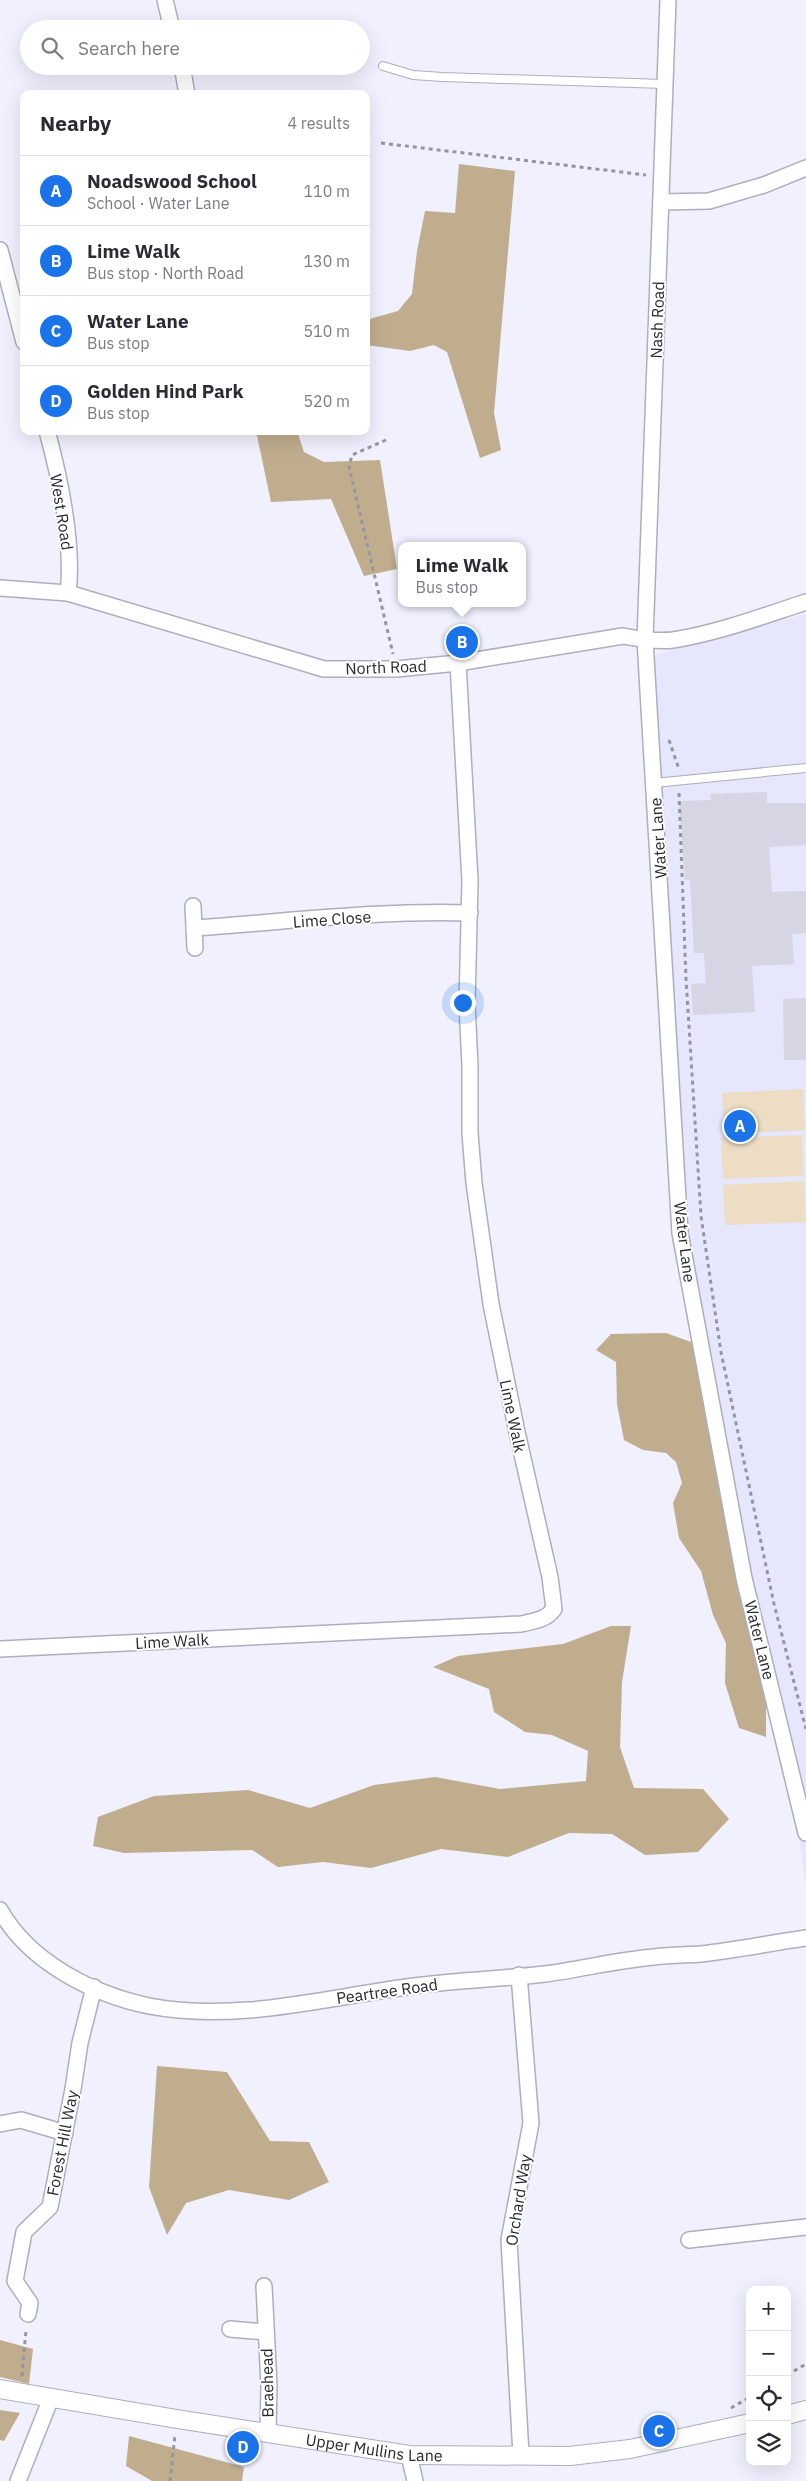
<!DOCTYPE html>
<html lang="en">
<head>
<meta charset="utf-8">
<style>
  body { margin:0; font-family:"IBM Plex Sans",sans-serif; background:#f2f2f3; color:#2b2b33 }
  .controls { position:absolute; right:15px; bottom:15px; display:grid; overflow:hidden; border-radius:10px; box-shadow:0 5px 20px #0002 }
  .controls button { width:45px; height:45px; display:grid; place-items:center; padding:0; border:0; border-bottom:1px solid #e1e1e2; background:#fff; color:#2b2b33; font:25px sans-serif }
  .you { position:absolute; left:462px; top:1002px; width:18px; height:18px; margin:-12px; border:4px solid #fff; border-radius:50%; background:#1a73e8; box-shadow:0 0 0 8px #1a73e833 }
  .badge { display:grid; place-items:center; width:32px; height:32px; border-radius:50%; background:#1a73e8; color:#fff; font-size:16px; font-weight:700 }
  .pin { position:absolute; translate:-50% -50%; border:2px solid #fff; box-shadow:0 1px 5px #0006 }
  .popup { position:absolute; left:398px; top:542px; width:128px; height:65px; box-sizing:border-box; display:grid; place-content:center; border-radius:10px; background:#fff; filter:drop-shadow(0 1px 4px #0005); font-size:16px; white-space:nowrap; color:#7c7c81 }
  .popup b { font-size:19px; color:#2b2b33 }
  .popup::after { content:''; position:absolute; left:50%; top:100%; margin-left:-10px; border:10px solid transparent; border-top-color:#fff }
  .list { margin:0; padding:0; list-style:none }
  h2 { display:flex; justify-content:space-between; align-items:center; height:65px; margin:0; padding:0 20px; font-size:21px }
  h2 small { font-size:16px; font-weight:400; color:#7c7c81 }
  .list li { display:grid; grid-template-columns:32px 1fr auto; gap:15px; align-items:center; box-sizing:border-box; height:70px; padding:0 20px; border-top:1px solid #e1e1e2 }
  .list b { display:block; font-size:19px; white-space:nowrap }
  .list p { margin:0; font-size:16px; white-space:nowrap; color:#7c7c81 }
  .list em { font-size:16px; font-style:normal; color:#7c7c81 }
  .icon { flex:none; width:28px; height:28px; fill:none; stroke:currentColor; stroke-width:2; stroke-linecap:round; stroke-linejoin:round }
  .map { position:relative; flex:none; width:806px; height:2481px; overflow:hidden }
  .search { position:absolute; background:#fff; box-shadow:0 5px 20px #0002; left:20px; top:20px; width:350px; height:55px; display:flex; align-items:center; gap:12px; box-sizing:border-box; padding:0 18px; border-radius:28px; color:#7c7c81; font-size:19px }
  .panel { position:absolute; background:#fff; box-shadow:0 5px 20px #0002; left:20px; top:90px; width:350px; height:345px; border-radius:10px }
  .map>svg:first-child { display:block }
  .built { fill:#e6e6fc }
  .green { fill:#ecddc4 }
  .forest { fill:#bfad8e }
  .building { fill:#d5d5e3 }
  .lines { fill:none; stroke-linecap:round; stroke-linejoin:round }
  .service-casing { stroke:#aeaebc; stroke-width:10 }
  .minor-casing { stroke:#aeaebc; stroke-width:18 }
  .tertiary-casing { stroke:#aeaebc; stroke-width:20 }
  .path { stroke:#95959f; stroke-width:3; stroke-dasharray:4 4; stroke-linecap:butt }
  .service { stroke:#fff; stroke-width:8 }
  .minor { stroke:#fff; stroke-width:15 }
  .tertiary { stroke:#fff; stroke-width:18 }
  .labels { text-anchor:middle; stroke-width:4; stroke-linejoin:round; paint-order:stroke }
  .street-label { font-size:16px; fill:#28282d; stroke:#fff }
</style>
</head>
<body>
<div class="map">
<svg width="806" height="2481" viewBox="0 0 806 2481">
  <rect width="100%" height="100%" fill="#f0f0fe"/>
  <path class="built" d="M806 614V1887L786 1745 680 1233 647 657Z"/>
  <g class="green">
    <path d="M803 1089 805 1130 724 1134 722 1093Z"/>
    <path d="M802 1135 804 1176 723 1179 721 1138Z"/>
    <path d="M804 1181 806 1222 725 1225 723 1185Z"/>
  </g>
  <g class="forest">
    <path d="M459 164 515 171 494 413 501 450 480 458 447 352 434 345 410 351 366 345V320L398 311 412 294 417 251 425 211 455 213Z"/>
    <path d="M256 431H297L304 452 324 462 380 460 397 569 364 576 331 499 271 502Z"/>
    <path d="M666 1333 705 1347 766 1696V1737L739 1728 725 1683 726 1643 713 1615 701 1571 679 1538 673 1503 682 1483 676 1462 666 1453 643 1450 624 1440 617 1404 616 1362 596 1350 611 1334Z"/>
    <path d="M611 1626H631L622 1682 620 1747 634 1788 703 1789 729 1819 698 1852 645 1855 612 1834 569 1833 508 1857 441 1849 371 1868 323 1862 278 1867 252 1850 124 1853 93 1846 98 1817 154 1796 248 1790 310 1808 374 1785 435 1777 500 1789 586 1781 588 1751 552 1735 525 1732 494 1712 489 1689 433 1667 458 1656 563 1644Z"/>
    <path d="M157 2066 227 2072 270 2141 309 2142 329 2182 289 2200 229 2190 186 2203 167 2235 149 2187Z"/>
    <path d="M0 2340 33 2349 29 2384 0 2377Z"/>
    <path d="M0 2410 20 2413 4 2441 0 2440Z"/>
    <path d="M129 2436 244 2467 242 2481H152L126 2466Z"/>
  </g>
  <g class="building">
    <path d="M767 792V803H806V845L769 847 772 892 806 891V933L792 934 794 964 752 966 755 1012 693 1015 691 984 706 983 704 953H694L690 880H685L679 801 711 800 710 794Z"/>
    <path d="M806 998V1060H784L783 999Z"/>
  </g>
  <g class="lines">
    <g class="service-casing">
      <g id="service">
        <path d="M383 66 413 75 442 77 664 84"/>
        <path d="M654 783 806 768"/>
      </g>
    </g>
    <g class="minor-casing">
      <g id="minor">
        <path d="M165 0 172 29"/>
        <path d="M668 0 645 640 680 1233 744 1578 806 1833"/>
        <path d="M182 66 187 94"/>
        <path d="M661 202 709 201 764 185 806 168"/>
        <path d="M0 250 24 342"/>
        <path d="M47 431C60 478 74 546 68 593"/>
        <path d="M0 588 68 593 324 669H396L458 663 623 636C639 639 657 642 673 640 718 633 763 616 806 602"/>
        <path d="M193 906 195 948"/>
        <path d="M194 928C285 922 378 910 470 913"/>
        <path d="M0 1649 521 1624C534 1621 546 1620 554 1609L550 1577 517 1432 491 1304 474 1183 470 1133V1066L467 1004 470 881 458 663"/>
        <path d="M0 1910C29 1962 92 1994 149 2006 238 2023 327 1997 414 1986 458 1980 502 1979 545 1974 582 1969 618 1960 654 1957 670 1955 686 1955 701 1954 736 1950 771 1943 806 1938"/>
        <path d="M519 1975 531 2123 509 2240 521 2455"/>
        <path d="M0 2124 21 2120 65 2133"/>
        <path d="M689 2240 806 2227"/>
        <path d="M264 2286 269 2385 268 2433"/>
        <path d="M28 2314 30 2303 15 2281 24 2232 50 2207 73 2089 80 2043 94 1987"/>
        <path d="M230 2329 266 2332"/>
        <path d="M409 2455 415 2481"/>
        <path d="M18 2481 51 2398"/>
      </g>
    </g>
    <g class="tertiary-casing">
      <g id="tertiary">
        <path id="s1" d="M0 2389 177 2419 409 2455 570 2456 630 2449 750 2423"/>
        <path d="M787 2415 806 2410"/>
      </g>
    </g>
    <g class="path">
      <path d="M381 143 646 175"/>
      <path d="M386 440 352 455 349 467 393 654"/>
      <path d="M669 740 679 769"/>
      <path d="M679 793 686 979 701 1216 721 1352 774 1604 806 1729"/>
      <path d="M787 2375 806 2364"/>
      <path d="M22 2376 26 2330"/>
      <path d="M731 2408 750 2397"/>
      <path d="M170 2481 175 2435"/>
    </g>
    <use href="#service" class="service"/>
    <use href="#minor" class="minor"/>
    <use href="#tertiary" class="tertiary"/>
  </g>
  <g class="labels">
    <g class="street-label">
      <text transform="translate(657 320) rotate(-88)" y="6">Nash Road</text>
      <text transform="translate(62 512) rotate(81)" y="6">West Road</text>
      <text transform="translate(386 667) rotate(-2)" y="6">North Road</text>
      <text transform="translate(658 838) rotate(-94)" y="6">Water Lane</text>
      <text transform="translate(332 919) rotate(-4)" y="6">Lime Close</text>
      <text transform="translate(685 1242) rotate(83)" y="6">Water Lane</text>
      <text transform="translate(513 1416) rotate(78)" y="6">Lime Walk</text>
      <text transform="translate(760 1640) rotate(76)" y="6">Water Lane</text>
      <text transform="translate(172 1641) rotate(-3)" y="6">Lime Walk</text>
      <text transform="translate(387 1991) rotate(-8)" y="6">Peartree Road</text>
      <text transform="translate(62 2143) rotate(-79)" y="6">Forest Hill Way</text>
      <text transform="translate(518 2200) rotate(-81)" y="6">Orchard Way</text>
      <text transform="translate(267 2383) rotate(-91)" y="6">Braehead</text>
      <text dy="6" stroke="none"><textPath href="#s1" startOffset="379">Upper Mullins Lane</textPath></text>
    </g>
  </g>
</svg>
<div class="controls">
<button>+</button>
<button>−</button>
<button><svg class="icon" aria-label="locate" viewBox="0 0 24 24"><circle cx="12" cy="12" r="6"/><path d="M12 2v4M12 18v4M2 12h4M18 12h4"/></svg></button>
<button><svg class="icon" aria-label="layers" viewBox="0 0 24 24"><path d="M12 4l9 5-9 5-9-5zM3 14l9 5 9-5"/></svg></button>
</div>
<div class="you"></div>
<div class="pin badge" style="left:740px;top:1126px">A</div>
<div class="pin badge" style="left:462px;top:642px">B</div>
<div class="popup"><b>Lime Walk</b>Bus stop</div>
<div class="pin badge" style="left:659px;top:2431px">C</div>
<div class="pin badge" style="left:243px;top:2447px">D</div>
<div class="search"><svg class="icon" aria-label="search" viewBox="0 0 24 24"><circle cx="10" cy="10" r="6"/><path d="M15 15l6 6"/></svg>Search here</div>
<section class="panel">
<h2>Nearby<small>4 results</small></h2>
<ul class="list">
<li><span class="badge">A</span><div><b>Noadswood School</b><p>School · Water Lane</p></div><em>110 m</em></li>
<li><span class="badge">B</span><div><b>Lime Walk</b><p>Bus stop · North Road</p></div><em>130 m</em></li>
<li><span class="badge">C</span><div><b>Water Lane</b><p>Bus stop</p></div><em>510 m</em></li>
<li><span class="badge">D</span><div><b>Golden Hind Park</b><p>Bus stop</p></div><em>520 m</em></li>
</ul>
</section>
</div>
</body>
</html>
